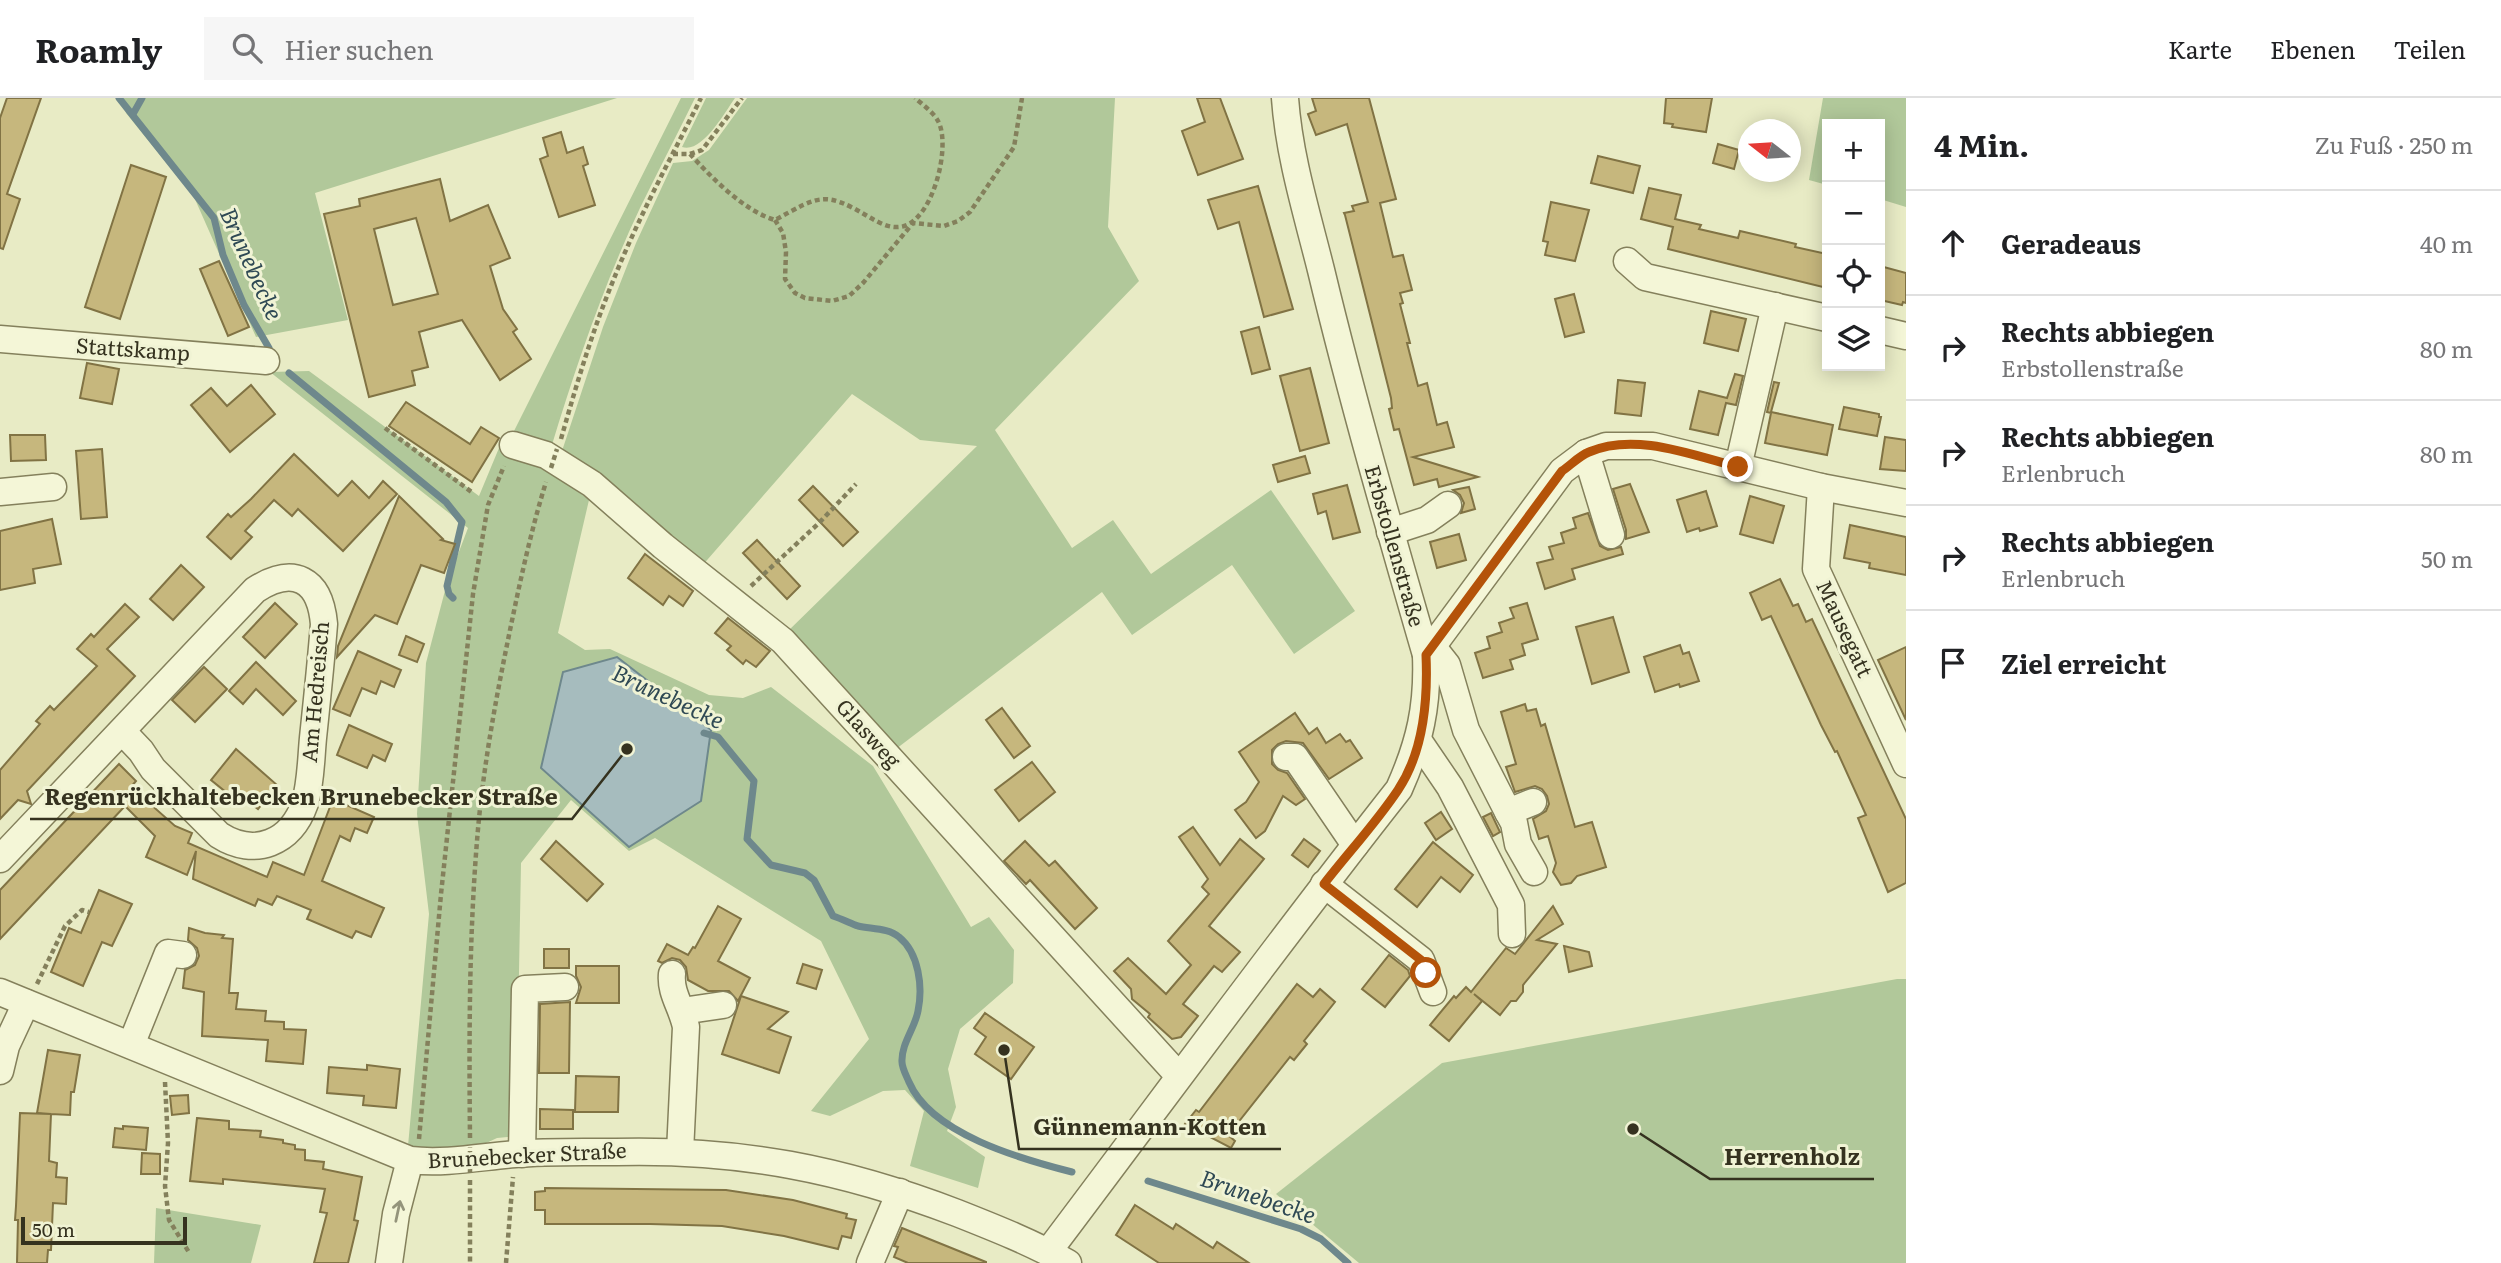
<!DOCTYPE html>
<html lang="de">
<head>
<meta charset="utf-8">
<style>
  body { margin:0; font-family:Literata,serif; background:#f6f6f6; color:#202124 }
  .controls { position:absolute; right:21px; top:21px; display:grid; overflow:hidden; border-radius:0px; box-shadow:0 4px 18px #0003 }
  .controls button { width:63px; height:63px; display:grid; place-items:center; padding:0; border:0; border-bottom:2px solid #e0e0e0; background:#fff; color:#202124; font:35px sans-serif }
  .compass { position:absolute; left:1738px; top:21px; width:63px; height:63px; border-radius:50%; background:#fff; box-shadow:0 4px 18px #0003; rotate:287deg }
  .scale { position:absolute; left:21px; bottom:18px; width:166px; box-sizing:border-box; padding-left:7px; border:4px solid #35321f; border-top:0; font-size:19px; line-height:24px; white-space:nowrap; color:#35321f; -webkit-text-stroke:5px #f0f3d4; paint-order:stroke }
  .stop { position:absolute; width:21px; height:21px; margin:-16px; border:5px solid #b45309; border-radius:50%; background:#fff }
  .stop.end { background:#b45309; border-color:#fff; box-shadow:0 2px 7px #0008 }
  .list { margin:0; padding:0; list-style:none }
  h2 { display:flex; justify-content:space-between; align-items:center; height:91px; margin:0; padding:0 28px; font-size:30px }
  h2 small { font-size:23px; font-weight:400; color:#757577 }
  .list li { display:grid; grid-template-columns:46px 1fr auto; gap:21px; align-items:center; box-sizing:border-box; height:105px; padding:0 28px; border-top:2px solid #e0e0e0 }
  .list b { display:block; font-size:26px; white-space:nowrap }
  .list p { margin:0; font-size:23px; white-space:nowrap; color:#757577 }
  .list em { font-size:23px; font-style:normal; color:#757577 }
  .icon { flex:none; width:38px; height:38px; fill:none; stroke:currentColor; stroke-width:2; stroke-linecap:round; stroke-linejoin:round }
  .map { position:relative; flex:none; width:1906px; height:1165px; overflow:hidden }
  header { display:flex; align-items:center; gap:42px; box-sizing:border-box; height:98px; padding:0 35px; background:#fff; border-bottom:2px solid #e0e0e0 }
  header strong { font-size:33px }
  nav { display:flex; gap:38px; margin-inline-start:auto; font-size:24px }
  .search { width:490px; height:63px; background:#f6f6f6; display:flex; align-items:center; gap:18px; box-sizing:border-box; padding:0 24px; border-radius:0px; color:#757577; font-size:26px }
  main { display:flex }
  aside { flex:1; background:#fff }
  .map>svg:first-child { display:block }
  .green { fill:#b1c89a }
  .water { fill:#a6bcbe; stroke:#6e888c; stroke-width:2 }
  .lines { fill:none; stroke-linecap:round; stroke-linejoin:round }
  .stream { stroke:#6e888c; stroke-width:7 }
  .building { fill:#c6b77d; stroke:#817344; stroke-width:2; fill-rule:evenodd }
  .minor-casing { stroke:#84805c; stroke-width:29 }
  .path { stroke:#84805c; stroke-width:4.5; stroke-dasharray:5 3.5; stroke-linecap:butt }
  .minor { stroke:#f4f6d7; stroke-width:26 }
  .path-bridge { stroke:#84805c; stroke-width:4.5; stroke-dasharray:5 3.5; stroke-linecap:butt }
  .oneway { stroke:#94947b }
  .route { stroke:#b45309; stroke-width:9 }
  .labels { text-anchor:middle; stroke-width:6; stroke-linejoin:round; paint-order:stroke }
  .street-label { font-size:21px; fill:#35321f; stroke:#f0f3d4 }
  .water-label { font-size:23px; font-style:italic; fill:#2f4954; stroke:#f0f3d4 }
  .leader { fill:none; stroke:#35321f; stroke-width:2.5 }
  .callout-dot { fill:#35321f; stroke:#f0f3d4; stroke-width:2.5 }
  .callout-label { font-size:23px; text-anchor:middle; font-weight:bold; fill:#35321f; stroke:#f0f3d4; stroke-width:6; stroke-linejoin:round; paint-order:stroke }
</style>
</head>
<body>
<header>
<strong>Roamly</strong>
<div class="search"><svg class="icon" aria-label="search" viewBox="0 0 24 24"><circle cx="10" cy="10" r="6"/><path d="M15 15l6 6"/></svg>Hier suchen</div>
<nav><a>Karte</a><a>Ebenen</a><a>Teilen</a></nav>
</header>
<main>
<div class="map">
<svg width="1906" height="1165" viewBox="0 0 1906 1165">
  <rect width="100%" height="100%" fill="#e8ebc5"/>
  <g class="green">
    <path d="M123 0H617L315 95 348 222 256 239 194 99 126 15Z"/>
    <path d="M681 0H695C677 37 658 73 640 110 604 186 576 268 551 350L513 335Z"/>
    <path d="M706 0H735C725 14 702 56 682 49Z"/>
    <path d="M747 0H1115L1108 129 1139 183 995 332 1072 450 1113 422 1151 476 1271 392 1355 513 1294 556 1232 467 1132 537 1102 494 892 654 785 536 977 348 920 342 852 296 701 469 562 353 603 229 636 145 673 65 692 63 709 52Z"/>
    <path d="M1823 0H1906V109L1880 101V26H1827V87L1809 82Z"/>
    <path d="M309 273 479 398 499 350 525 363 558 372 576 392 589 402 558 535 585 552 610 551 709 597 743 600 771 589 873 668 971 829 989 819 1014 852 1013 885 960 931 948 971 956 1009 947 1033 985 1059 978 1090 910 1068 924 1013 905 992 883 993 830 1018 811 1013 869 941 821 843 655 740 629 753 571 702 521 765 516 1038 497 1040 480 1048 441 1052 408 1048 429 816 417 716 426 565 447 485 468 430 270 274Z"/>
    <path d="M1897 881H1906V1165H1359L1276 1096 1442 965Z"/>
    <path d="M156 1110 261 1127 251 1165H154Z"/>
  </g>
  <path class="water" d="M617 559 711 632 701 703 629 749 541 670 563 574Z"/>
  <g class="lines">
    <g class="stream">
      <path d="M119 0 214 120 223 157 244 207 269 250"/>
      <path d="M133 16 142 0"/>
      <path d="M289 275 446 404 462 424 447 488 449 496 453 500"/>
      <path d="M704 635 718 639 754 683 747 741 771 767 805 775 814 782 833 818C842 821 850 825 858 828 871 831 889 830 899 839 919 855 923 889 918 913 915 930 901 946 902 964 902 970 906 977 909 984 931 1036 1021 1061 1072 1074"/>
      <path d="M1148 1083 1301 1131 1321 1141 1348 1165"/>
    </g>
  </g>
  <g class="building">
    <path d="M7 0H41L7 96 20 101 3 151 0 150V20Z"/>
    <path d="M1197 0H1220L1243 61 1198 77 1182 33 1205 24Z"/>
    <path d="M1312 0H1369L1396 101 1380 105 1393 159 1403 157 1412 192 1400 195 1403 205 1400 206 1410 245H1407L1418 288 1427 285 1437 327 1447 324 1454 349 1413 359 1478 379 1439 389 1437 381 1414 387 1399 331 1394 332 1389 311 1392 310 1391 300 1345 117 1344 115 1354 113 1352 108 1368 104 1347 26 1316 37 1308 16 1316 13Z"/>
    <path d="M1666 0H1712L1706 34 1672 29 1673 26 1664 25Z"/>
    <path d="M561 34 567 55 583 49 588 66 583 68 595 107 559 119 540 61 548 58 543 40Z"/>
    <path d="M1718 46 1739 52 1734 71 1713 65Z"/>
    <path d="M1598 58 1640 68 1633 95 1591 85Z"/>
    <path d="M131 67 166 79 120 221 85 209Z"/>
    <path d="M440 81 450 123 488 107 510 160 490 168 503 211 517 231 513 234 531 261 500 282 462 222 419 234 428 269 412 273 415 287 369 299 324 116 360 108 359 101ZM416 120 438 196 393 207 374 131Z"/>
    <path d="M1258 88 1293 211 1264 219 1239 124 1218 131 1208 102Z"/>
    <path d="M1649 90 1681 97 1675 121 1701 127 1699 131 1738 140 1740 133 1796 146 1795 149 1827 156V190L1668 151 1673 129 1641 121Z"/>
    <path d="M1551 104 1589 112 1575 163 1545 157 1548 144 1543 143Z"/>
    <path d="M219 163 249 229 228 238 200 171Z"/>
    <path d="M1880 168 1906 175V205L1903 204 1902 207 1880 202Z"/>
    <path d="M1574 196 1584 234 1565 239 1555 201Z"/>
    <path d="M1711 213 1746 221 1738 253 1704 245Z"/>
    <path d="M1259 229 1270 271 1252 276 1241 234Z"/>
    <path d="M87 265 119 271 112 306 80 300Z"/>
    <path d="M1310 270 1329 345 1300 353 1280 278Z"/>
    <path d="M1735 276 1743 278 1736 307 1726 305 1718 337 1690 331 1699 293 1727 300Z"/>
    <path d="M1618 282 1645 285 1641 318 1615 315Z"/>
    <path d="M1774 284 1779 285 1771 314 1833 327 1827 357 1765 345 1771 315 1767 314Z"/>
    <path d="M251 287 275 316 230 354 191 307 211 290 227 308Z"/>
    <path d="M406 304 470 346 481 329 499 340 472 384 389 328Z"/>
    <path d="M1844 309 1879 316V319H1881L1877 338 1839 331Z"/>
    <path d="M10 337H45L46 362 11 363Z"/>
    <path d="M1885 339 1906 342V373L1880 371Z"/>
    <path d="M102 351 107 419 81 421 76 353Z"/>
    <path d="M294 356 338 398 352 383 369 400 383 383 397 396 343 453 298 411 292 418 274 402 245 433 252 439 231 461 207 439 228 416 231 419 251 401Z"/>
    <path d="M1305 358 1310 375 1278 384 1273 367Z"/>
    <path d="M1630 386 1649 434 1626 441V432L1613 391Z"/>
    <path d="M1347 387 1360 434 1333 441 1326 413 1318 416 1313 396Z"/>
    <path d="M813 388 858 434 843 448 799 402Z"/>
    <path d="M1469 389 1475 411 1461 415 1464 405 1460 397 1453 392Z"/>
    <path d="M1706 393 1717 428 1700 433 1699 430 1687 434 1677 402Z"/>
    <path d="M399 398 443 441 441 442 455 446 444 475 421 467 397 526 375 517 337 559 338 548Z"/>
    <path d="M1750 398 1784 408 1773 445 1740 436Z"/>
    <path d="M1588 415 1600 448 1608 452 1621 449 1623 456 1572 471 1575 481 1545 491 1537 465 1553 461 1549 449 1564 445 1561 435 1576 430 1573 420Z"/>
    <path d="M52 421 61 466 33 471 35 485 0 492V433Z"/>
    <path d="M1850 427 1906 439V477L1869 470 1870 465 1844 460Z"/>
    <path d="M1459 436 1466 462 1437 470 1430 444Z"/>
    <path d="M757 442 800 488 787 501 743 455Z"/>
    <path d="M645 456 693 493 683 508 669 498 663 507 628 480Z"/>
    <path d="M181 467 204 489 173 522 150 501Z"/>
    <path d="M1780 481 1793 508 1798 506 1806 524 1812 521 1906 721V785L1888 794 1858 720 1866 717 1837 653 1835 654 1821 627 1771 518 1762 522 1750 495Z"/>
    <path d="M275 505 297 526 265 560 243 539Z"/>
    <path d="M1527 505 1538 541 1522 546 1525 557 1510 562 1513 571 1483 580 1475 555 1490 550 1487 539 1502 534 1499 525 1514 520 1510 510Z"/>
    <path d="M125 506 139 519 107 551 135 578 27 693 31 706 18 702 0 721V672L40 626 36 623 50 608 54 612 97 568 77 551 91 536 94 539Z"/>
    <path d="M1613 519 1629 574 1592 586 1576 529Z"/>
    <path d="M728 520 770 553 756 569 746 562 743 566 727 552 731 548 715 535Z"/>
    <path d="M406 538 424 546 417 564 399 557Z"/>
    <path d="M1680 547 1683 556 1689 554 1699 583 1680 589 1679 586 1655 594 1644 559Z"/>
    <path d="M1906 549V622L1878 562Z"/>
    <path d="M358 553 401 572 394 589 381 583 376 596 362 590 350 618 333 611Z"/>
    <path d="M256 564 296 603 283 617 256 591 243 606 229 593Z"/>
    <path d="M204 569 227 591 195 624 172 602Z"/>
    <path d="M1525 606 1527 613 1536 611 1541 628 1545 626 1575 729 1592 724 1606 769 1577 778 1571 785 1561 787 1553 774 1556 765 1548 738 1539 741 1533 721 1546 713 1549 706 1547 698 1542 691 1535 688 1515 694 1506 669 1516 666 1501 614Z"/>
    <path d="M1002 610 1030 648 1014 660 986 622Z"/>
    <path d="M1295 615 1309 636 1317 630 1326 645 1340 636 1346 644 1350 642 1362 660 1329 681 1303 645 1286 643 1278 646 1272 652V666L1278 672 1287 675 1305 701 1296 707 1283 698 1265 733 1256 740 1235 712 1246 704 1259 684 1239 654Z"/>
    <path d="M349 627 392 646 385 663 373 657 367 670 337 657Z"/>
    <path d="M236 651 277 687 258 711 246 702 242 707 211 682Z"/>
    <path d="M1032 664 1055 694 1019 723 995 692Z"/>
    <path d="M119 666 136 683 131 689 175 728 192 735 188 745 267 779 273 764 304 777 333 701 374 719 367 735 355 730 350 743 340 738 322 783 384 810 371 839 356 833 352 840 307 821 311 812 277 798 272 807 258 801 255 808 193 781 196 753 187 777 146 759 155 738 125 708 0 841V792Z"/>
    <path d="M1441 714 1452 731 1436 742 1425 725Z"/>
    <path d="M1491 715 1500 734 1493 738 1483 719Z"/>
    <path d="M1193 729 1220 767 1240 741 1264 761 1209 828 1240 854 1222 874 1214 868 1183 906 1198 918 1181 939 1172 941 1148 919 1150 916 1132 901 1131 891 1114 873 1128 860 1166 896 1191 867 1168 843 1209 796 1202 789 1208 781 1179 739Z"/>
    <path d="M1304 741 1320 753 1308 769 1292 757Z"/>
    <path d="M556 743 603 786 587 803 541 761Z"/>
    <path d="M1025 743 1049 768 1055 763 1097 810 1075 831 1030 782 1026 786 1004 763Z"/>
    <path d="M1433 744 1473 777 1460 794 1441 779 1417 809 1395 791Z"/>
    <path d="M99 792 132 806 112 848 102 844 83 888 51 874 69 830 81 835Z"/>
    <path d="M718 808 741 821 718 863 750 880 738 903 729 893H708L688 882 686 869 680 862 672 860 662 865 658 863 667 846 688 857 693 849 695 850Z"/>
    <path d="M1553 808 1563 826 1537 842 1557 846 1523 887V894L1516 903H1511L1500 917 1474 896 1482 903 1449 943 1430 927 1454 898 1456 900 1466 889 1471 894 1506 850 1515 856Z"/>
    <path d="M189 830 205 835 224 837 222 840 233 841 229 895H238L236 911 266 913 265 923 284 924V931L306 932 303 966 266 963 268 942 202 938 204 894 183 890 185 872 195 867 199 858 197 850 188 842Z"/>
    <path d="M1564 848 1589 854 1592 868 1569 874Z"/>
    <rect x="544" y="851" width="25" height="19"/>
    <path d="M1389 857 1408 872 1410 878 1385 909 1362 891Z"/>
    <path d="M803 866 822 872 816 891 797 885Z"/>
    <path d="M576 868H619V905H576L581 889 576 878Z"/>
    <path d="M1297 886 1313 899 1320 891 1335 904 1304 943 1307 946 1294 962 1290 959 1229 1036 1221 1031 1235 1043 1231 1050 1185 1026 1196 1012 1199 1014Z"/>
    <path d="M741 898 788 914 768 931 791 939 779 975 722 956Z"/>
    <path d="M570 904 569 975H539L540 906Z"/>
    <path d="M985 915 1034 949 1011 981 975 956 986 939 974 930Z"/>
    <path d="M48 952 80 957 74 994H71L70 1017 51 1016 49 1063 57 1065 56 1079 67 1080 66 1106 53 1105 51 1152H48L47 1165H17L18 1122H15L16 1108 20 1015 51 1016 37 1015Z"/>
    <path d="M367 967 400 971 396 1010 363 1007 364 998 327 995 329 969 367 972Z"/>
    <path d="M576 978 619 979 618 1014H575Z"/>
    <path d="M188 997 189 1015 172 1017 170 998Z"/>
    <path d="M540 1011 573 1012V1031H540Z"/>
    <path d="M197 1020 229 1023V1031L261 1033 260 1039 283 1042V1045L295 1047V1051L305 1052V1062L324 1064 323 1071 362 1079 354 1122 358 1123 348 1165H314L327 1115 320 1114 325 1091 223 1081V1086L190 1083Z"/>
    <path d="M123 1028 148 1030 146 1052 113 1049 115 1030 123 1031Z"/>
    <path d="M142 1055 160 1056V1076H141Z"/>
    <path d="M545 1090 726 1092 793 1102 847 1116 846 1120 856 1122 851 1140 842 1138 838 1151 784 1138 722 1128 650 1126H545V1112H535V1094L545 1093Z"/>
    <path d="M1135 1107 1173 1131 1176 1126 1213 1150 1217 1144 1249 1165H1159L1116 1137Z"/>
    <path d="M902 1130 986 1164V1165H908L894 1159 898 1149 894 1148Z"/>
  </g>
  <g class="lines">
    <g class="minor-casing">
      <g id="minor">
        <path d="M1627 163 1645 179 1827 220"/>
        <path d="M1880 232 1906 238"/>
        <path d="M0 241 266 263"/>
        <path d="M513 347 546 357 592 386 663 448 783 543 1179 978"/>
        <path d="M1586 355 1611 437"/>
        <path d="M1738 369 1775 208"/>
        <path d="M1821 389 1816 471 1906 666"/>
        <path d="M0 394 53 389"/>
        <path d="M1390 434 1427 422 1448 407"/>
        <path d="M1432 548 1447 567 1466 632 1508 714 1533 704"/>
        <path d="M1426 557 1562 373 1586 355 1606 348H1653L1821 389 1906 405"/>
        <path d="M1418 642 1450 689 1511 807 1512 836"/>
        <path d="M1286 659H1295L1355 747"/>
        <path d="M1508 714 1514 725 1518 746 1534 774"/>
        <path d="M0 761 255 492C294 467 320 481 324 526 321 564 317 602 313 640 311 661 311 684 305 705 291 745 255 760 219 737L153 671 141 653 122 633"/>
        <path d="M1324 786 1421 862 1433 894"/>
        <path d="M672 876C670 895 682 909 686 929L680 1054"/>
        <path d="M0 894 410 1062C445 1066 480 1059 515 1056 549 1053 583 1054 616 1054 740 1051 842 1071 957 1115 995 1130 1033 1145 1068 1165"/>
        <path d="M682 913 723 907"/>
        <path d="M131 947 168 855 183 857"/>
        <path d="M0 973 6 948 26 905"/>
        <path d="M522 1056 525 891 565 889"/>
        <path d="M1048 1154C1165 999 1279 843 1399 691 1420 644 1428 608 1426 557 1389 429 1352 301 1321 172 1307 116 1289 58 1285 0"/>
        <path d="M389 1165 396 1116 410 1062"/>
        <path d="M870 1165 900 1094"/>
      </g>
    </g>
    <g class="path">
      <path d="M673 56H690L702 52 742 0"/>
      <path d="M690 56C712 80 744 113 775 122 819 98 824 92 869 119 878 124 888 130 899 129 932 127 952 48 938 23 934 15 922 6 915 0"/>
      <path d="M775 122 783 135 786 154 785 181 795 195 805 200 832 203 849 198 863 185 913 125 944 128 958 123 970 114 1014 49 1022 0"/>
      <path d="M385 330 473 395"/>
      <path d="M561 341C576 288 592 234 613 183 638 120 671 60 701 0"/>
      <path d="M751 488 819 425 856 386"/>
      <path d="M37 886 65 828 82 812 89 814"/>
      <path d="M165 984 168 1045 165 1088 169 1122 190 1156"/>
      <path d="M470 1040C469 941 469 842 477 743 483 666 498 589 514 513 523 470 533 426 546 384"/>
      <path d="M419 1041 441 796 473 496 488 407 504 368"/>
      <path d="M470 1082V1165"/>
      <path d="M506 1165 513 1079"/>
    </g>
    <use href="#minor" class="minor"/>
    <g class="path-bridge">
      <path d="M551 370 557 351"/>
      <path d="M470 1075V1049"/>
    </g>
  </g>
  <defs><path id="oneway-shaft" d="M-6 0H5M1.5-3L5.5 0L1.5 3" fill="none" stroke-width="1.6" stroke-linecap="round" stroke-linejoin="round" transform="scale(1.75)"/></defs>
  <use class="oneway" href="#oneway-shaft" transform="translate(398 1113) rotate(-78)"/>
  <g class="lines">
    <path class="route" d="M1426 875 1421 862 1324 786C1348 755 1376 725 1398 692 1424 653 1428 602 1426 557L1562 373C1571 367 1579 358 1589 354 1635 334 1692 357 1738 369"/>
  </g>
  <g class="labels">
    <g class="street-label">
      <text transform="translate(133 252) rotate(4)" y="7">Stattskamp</text>
      <text transform="translate(1394 448) rotate(74)" y="7">Erbstollenstraße</text>
      <text transform="translate(1844 531) rotate(65)" y="7">Mausegatt</text>
      <text transform="translate(316 594) rotate(-85)" y="7">Am Hedreisch</text>
      <text transform="translate(868 636) rotate(48)" y="7">Glasweg</text>
      <text transform="translate(527 1058) rotate(-3)" y="7">Brunebecker Straße</text>
    </g>
    <g class="water-label">
      <text transform="translate(251 166) rotate(66)" y="8">Brunebecke</text>
      <text transform="translate(668 599) rotate(25)" y="8">Brunebecke</text>
      <text transform="translate(1258 1099) rotate(19)" y="8">Brunebecke</text>
    </g>
  </g>
  <path class="leader" d="M627 651L572 721H30M1004 952L1019 1051H1281M1633 1031L1710 1081H1874"/>
  <g class="callout-dot">
    <circle cx="627" cy="651" r="7"/>
    <circle cx="1004" cy="952" r="7"/>
    <circle cx="1633" cy="1031" r="7"/>
  </g>
  <g class="callout-label">
    <text x="301" y="707">Regenrückhaltebecken Brunebecker Straße</text>
    <text x="1150" y="1037">Günnemann-Kotten</text>
    <text x="1792" y="1067">Herrenholz</text>
  </g>
</svg>
<div class="controls">
<button>+</button>
<button>−</button>
<button><svg class="icon" aria-label="locate" viewBox="0 0 24 24"><circle cx="12" cy="12" r="6"/><path d="M12 2v4M12 18v4M2 12h4M18 12h4"/></svg></button>
<button><svg class="icon" aria-label="layers" viewBox="0 0 24 24"><path d="M12 4l9 5-9 5-9-5zM3 14l9 5 9-5"/></svg></button>
</div>
<svg class="compass" viewBox="-18 -18 36 36"><path d="M0-13l5 13h-10z" fill="#e53935"/><path d="M0 13l5-13h-10z" fill="#757577"/></svg>
<div class="scale">50 m</div>
<div class="stop" style="left:1426px;top:875px"></div>
<div class="stop end" style="left:1738px;top:369px"></div>
</div>
<aside>
<h2>4 Min.<small>Zu Fuß · 250 m</small></h2>
<ul class="list">
<li><svg class="icon" aria-label="ahead" viewBox="0 0 24 24"><path d="M12 20V5M6 11l6-6 6 6"/></svg><div><b>Geradeaus</b></div><em>40 m</em></li>
<li><svg class="icon" aria-label="right" viewBox="0 0 24 24"><path d="M7 20v-9h11M14 6l5 5-5 5"/></svg><div><b>Rechts abbiegen</b><p>Erbstollenstraße</p></div><em>80 m</em></li>
<li><svg class="icon" aria-label="right" viewBox="0 0 24 24"><path d="M7 20v-9h11M14 6l5 5-5 5"/></svg><div><b>Rechts abbiegen</b><p>Erlenbruch</p></div><em>80 m</em></li>
<li><svg class="icon" aria-label="right" viewBox="0 0 24 24"><path d="M7 20v-9h11M14 6l5 5-5 5"/></svg><div><b>Rechts abbiegen</b><p>Erlenbruch</p></div><em>50 m</em></li>
<li><svg class="icon" aria-label="arrive" viewBox="0 0 24 24"><path d="M6 21V4h12l-3 4 3 4H6"/></svg><div><b>Ziel erreicht</b></div></li>
</ul>
</aside>
</main>
</body>
</html>
